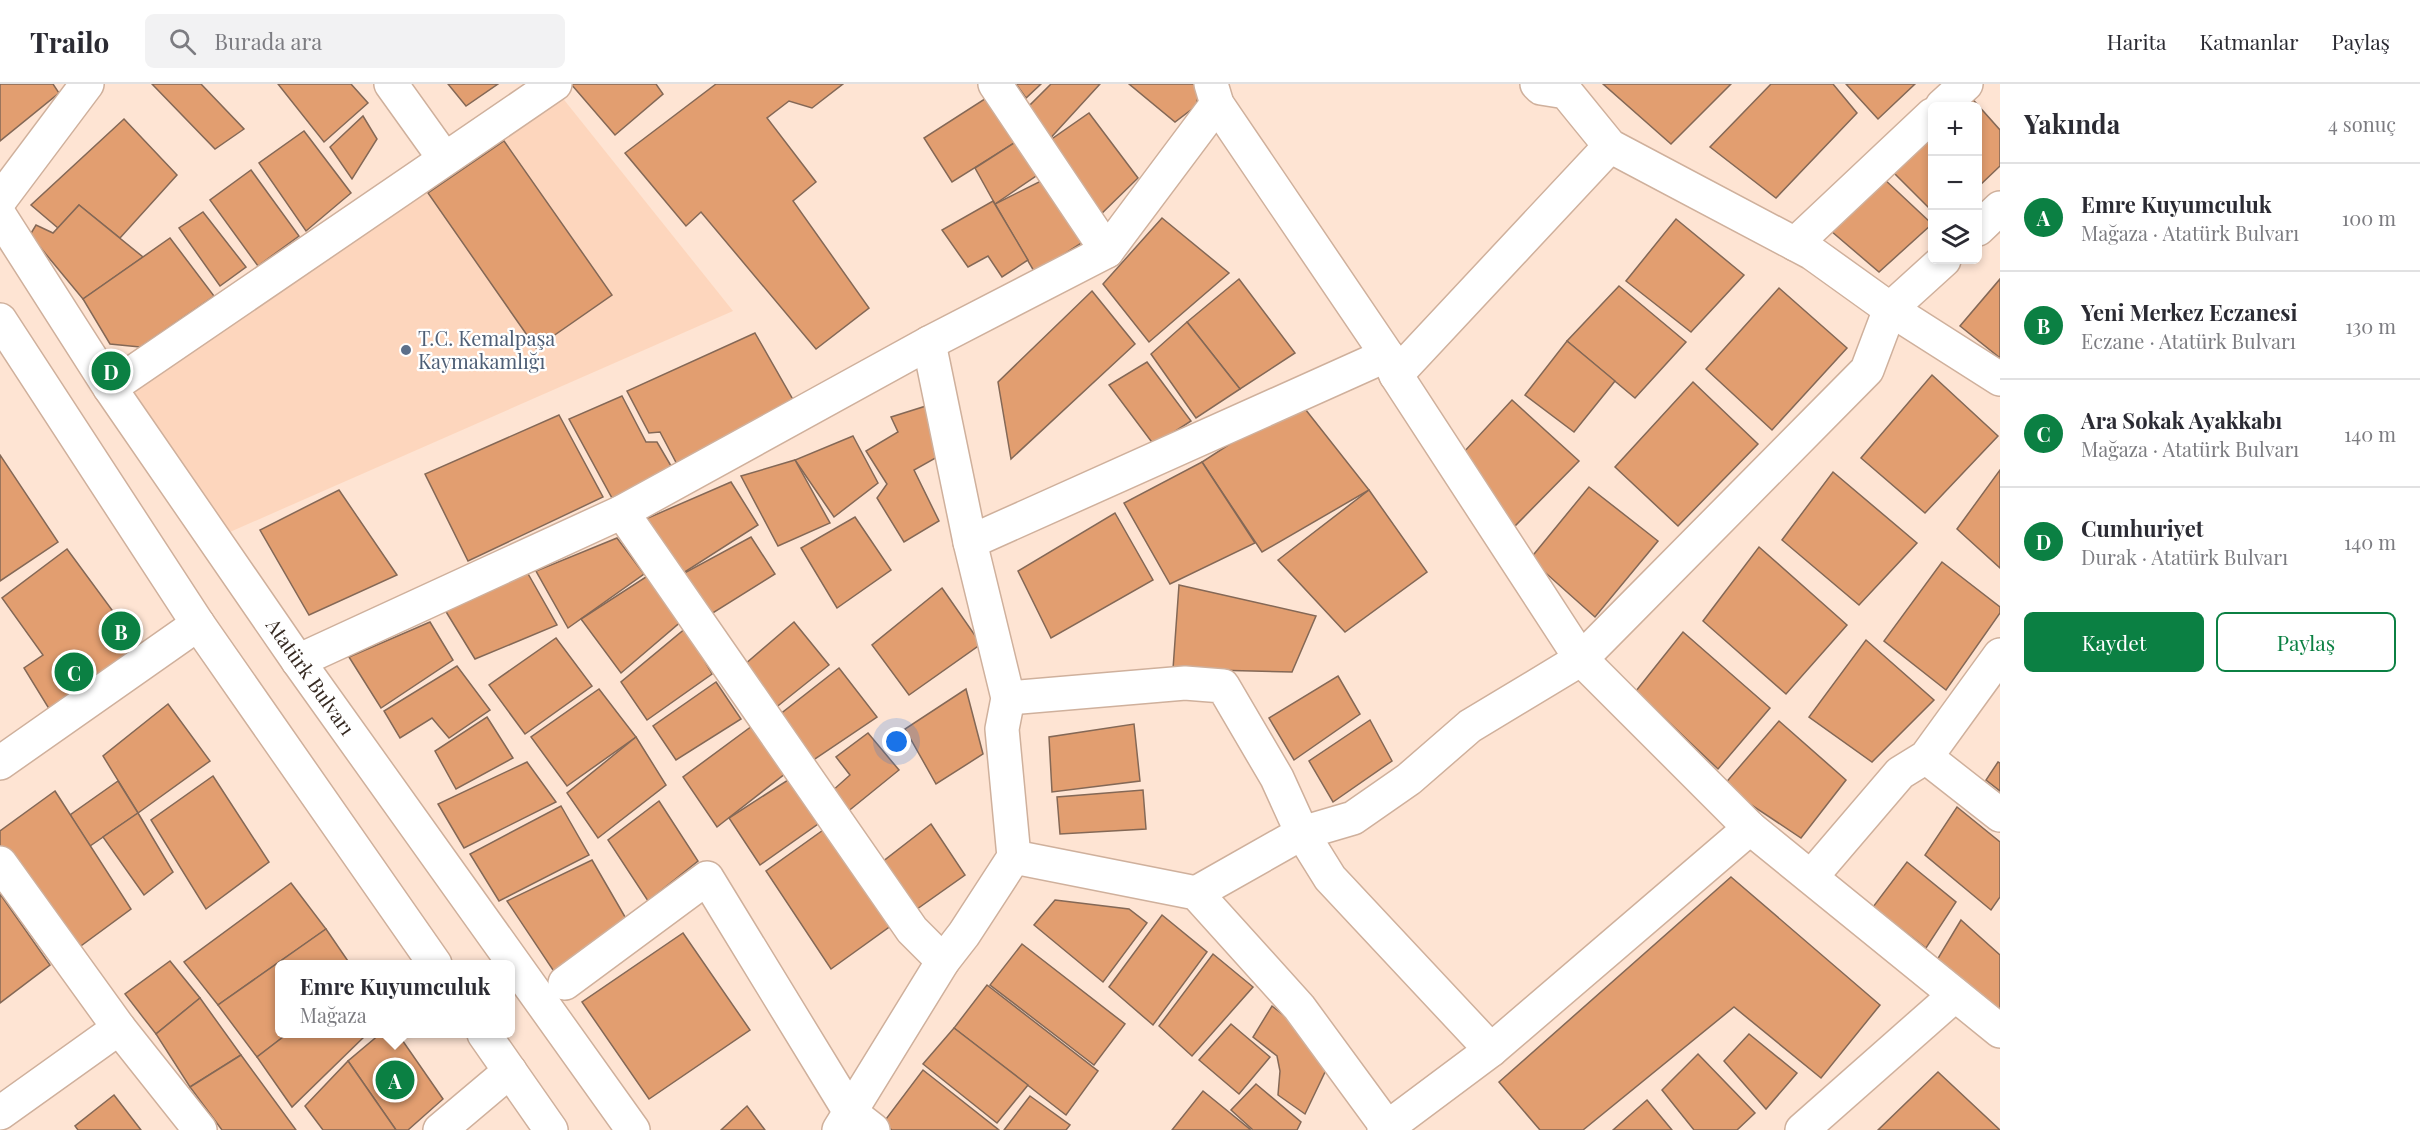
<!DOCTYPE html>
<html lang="tr">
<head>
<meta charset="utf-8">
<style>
  body { margin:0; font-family:"Playfair Display",serif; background:#f2f2f3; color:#2b2b33 }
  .controls { position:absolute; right:18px; top:18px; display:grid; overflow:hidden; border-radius:9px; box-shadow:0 3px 9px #0003 }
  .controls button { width:54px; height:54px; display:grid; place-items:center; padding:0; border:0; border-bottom:2px solid #e1e1e2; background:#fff; color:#2b2b33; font:30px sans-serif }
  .you { position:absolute; left:897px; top:658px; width:21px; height:21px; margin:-15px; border:4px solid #fff; border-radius:50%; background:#1a73e8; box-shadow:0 0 0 9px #1a73e833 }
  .badge { display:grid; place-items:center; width:39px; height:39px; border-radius:50%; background:#0b8043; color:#fff; font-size:20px; font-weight:700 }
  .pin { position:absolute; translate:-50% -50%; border:3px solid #fff; box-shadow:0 2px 6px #0006 }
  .popup { position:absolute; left:275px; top:876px; width:240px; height:78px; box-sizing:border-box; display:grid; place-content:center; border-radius:9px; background:#fff; filter:drop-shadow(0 2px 4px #0005); font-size:20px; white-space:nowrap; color:#7c7c81 }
  .popup b { font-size:22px; color:#2b2b33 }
  .popup::after { content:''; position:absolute; left:50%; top:100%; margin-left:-12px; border:12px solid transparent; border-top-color:#fff }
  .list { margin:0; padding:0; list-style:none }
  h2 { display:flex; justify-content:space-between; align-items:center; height:78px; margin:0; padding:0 24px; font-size:26px }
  h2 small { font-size:20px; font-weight:400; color:#7c7c81 }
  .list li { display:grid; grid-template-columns:39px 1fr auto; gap:18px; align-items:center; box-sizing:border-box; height:108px; padding:0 24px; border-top:2px solid #e1e1e2 }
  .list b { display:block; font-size:22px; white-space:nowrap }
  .list p { margin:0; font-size:20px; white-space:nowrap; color:#7c7c81 }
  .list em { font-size:20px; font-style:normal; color:#7c7c81 }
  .actions { display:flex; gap:12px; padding:18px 24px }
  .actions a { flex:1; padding:14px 0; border:2px solid #0b8043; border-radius:9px; text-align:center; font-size:21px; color:#0b8043 }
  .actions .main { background:#0b8043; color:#fff }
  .icon { flex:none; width:33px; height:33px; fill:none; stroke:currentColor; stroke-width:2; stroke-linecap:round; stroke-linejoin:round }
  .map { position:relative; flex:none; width:2000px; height:1046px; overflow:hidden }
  header { display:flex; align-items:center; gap:36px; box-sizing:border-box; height:84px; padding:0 30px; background:#fff; border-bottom:2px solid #e1e1e2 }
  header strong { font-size:28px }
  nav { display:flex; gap:33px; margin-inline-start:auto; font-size:21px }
  .search { width:420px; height:54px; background:#f2f2f3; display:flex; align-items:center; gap:15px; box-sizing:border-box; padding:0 21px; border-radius:9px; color:#7c7c81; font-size:22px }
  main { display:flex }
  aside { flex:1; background:#fff }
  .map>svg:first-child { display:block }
  .built { fill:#fdd6bd }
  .building { fill:#e29e70; stroke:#846856; stroke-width:1.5 }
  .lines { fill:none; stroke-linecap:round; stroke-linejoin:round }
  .street-casing { stroke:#cfb09c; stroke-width:36 }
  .secondary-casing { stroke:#cfb09c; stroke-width:36 }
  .primary-casing { stroke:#cfb09c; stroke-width:36 }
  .street { stroke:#fff; stroke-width:33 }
  .secondary { stroke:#fff; stroke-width:33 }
  .primary { stroke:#fff; stroke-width:33 }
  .service-dot { fill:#5c6f8a; stroke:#fff; stroke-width:2 }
  .labels { text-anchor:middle; stroke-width:4.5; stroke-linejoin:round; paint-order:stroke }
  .service-label { font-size:20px; fill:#4e5e75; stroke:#fff; text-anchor:start }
  .street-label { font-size:20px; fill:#362a22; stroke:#fff }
</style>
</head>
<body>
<header>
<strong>Trailo</strong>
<div class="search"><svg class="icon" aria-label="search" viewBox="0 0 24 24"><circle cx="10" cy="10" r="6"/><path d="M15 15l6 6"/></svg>Burada ara</div>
<nav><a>Harita</a><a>Katmanlar</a><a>Paylaş</a></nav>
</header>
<main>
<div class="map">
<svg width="2000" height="1046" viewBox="0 0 2000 1046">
  <rect width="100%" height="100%" fill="#fee4d3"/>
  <path class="built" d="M553 2 733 227 214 455 110 304Z"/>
  <g class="building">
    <path d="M0 0H53L59 9 0 57Z"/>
    <path d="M152 0H201L244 45 215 65Z"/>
    <path d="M278 0H351L368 19 324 58Z"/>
    <path d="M448 0H498L466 22Z"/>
    <path d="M571 0H656L663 10 615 51Z"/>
    <path d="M716 0H843L812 24 789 17 767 34 816 98 793 117 869 224 816 265 701 128 686 142 625 69Z"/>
    <path d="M1016 0H1041L1026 14Z"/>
    <path d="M1051 0H1100L1046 59 1027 24Z"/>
    <path d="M1129 0H1201L1196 22 1175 38Z"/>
    <path d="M1603 0H1731L1671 60Z"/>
    <path d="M1771 0H1833L1857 29 1776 114 1710 63Z"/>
    <path d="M1846 0H1915L1878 35Z"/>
    <path d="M994 9 1022 54 952 98 924 54Z"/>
    <path d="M1968 10 2000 46V82L1978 103V22H1955Z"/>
    <path d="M1089 29 1138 94 1097 134 1046 59Z"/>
    <path d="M363 32 377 55 352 95 330 63Z"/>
    <path d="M124 35 177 91 120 154 79 121 58 144 31 121Z"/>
    <path d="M1932 45V127L1891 86Z"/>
    <path d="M304 47 351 109 306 147 259 79Z"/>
    <path d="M504 57 612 211 536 264 428 109Z"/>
    <path d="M1017 57 1039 90 995 120 975 84Z"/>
    <path d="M251 86 299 152 258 182 210 116Z"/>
    <path d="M1883 94 1932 140 1879 188 1831 147Z"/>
    <path d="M1043 96 1083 158 1035 189 995 120Z"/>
    <path d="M993 117 1028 176 1002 193 988 172 968 183 942 146Z"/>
    <path d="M79 121 143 173 83 215 30 151 36 141 53 149Z"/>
    <path d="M203 128 246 183 220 202 179 144Z"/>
    <path d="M1162 134 1229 189 1149 258 1103 200Z"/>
    <path d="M1676 135 1744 191 1691 248 1626 197Z"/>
    <path d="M170 154 214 212 140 263 110 260 83 215Z"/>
    <path d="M1239 195 1295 269 1240 305 1187 238Z"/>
    <path d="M2000 195V274L1960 242Z"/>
    <path d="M1619 202 1686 258 1635 314 1567 257Z"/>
    <path d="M1779 204 1847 264 1772 346 1706 285Z"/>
    <path d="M1092 207 1135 260 1011 375 998 298Z"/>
    <path d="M1187 238 1240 305 1196 334 1151 270Z"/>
    <path d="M755 249 800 328 679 384 660 348 649 349 627 307Z"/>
    <path d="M1567 257 1615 297 1574 348 1525 311Z"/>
    <path d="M1147 278 1191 337 1154 361 1109 301Z"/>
    <path d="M1932 291 1998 352 1925 429 1861 374Z"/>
    <path d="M1693 298 1758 360 1678 442 1615 383Z"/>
    <path d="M622 312 646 358H657L674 387 612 414 569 335Z"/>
    <path d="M1298 316 1369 406 1262 468 1202 378Z"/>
    <path d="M1512 316 1579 377 1514 443 1462 370Z"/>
    <path d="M926 322 948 367 914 386 939 437 904 458 877 414 887 400 866 367 898 348 891 333Z"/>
    <path d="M559 331 603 413 468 477 425 390Z"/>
    <path d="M853 352 878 399 834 433 795 376Z"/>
    <path d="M0 371 58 458 0 497Z"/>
    <path d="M795 376 830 439 778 462 741 392Z"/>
    <path d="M1202 378 1255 459 1170 500 1124 419Z"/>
    <path d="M2000 386V484L1957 445Z"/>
    <path d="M1833 388 1917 459 1859 521 1782 456Z"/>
    <path d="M731 398 758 441 677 493 641 437Z"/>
    <path d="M1589 403 1658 457 1595 533 1530 475Z"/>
    <path d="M339 406 397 491 309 531 260 446Z"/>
    <path d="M1369 406 1427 488 1345 548 1278 476Z"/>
    <path d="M1115 429 1153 496 1051 554 1018 487Z"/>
    <path d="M855 433 891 486 837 524 801 464Z"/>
    <path d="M751 453 775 490 700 537 677 493Z"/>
    <path d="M617 454 644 490 568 544 536 487Z"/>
    <path d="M1759 463 1847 541 1786 610 1703 537Z"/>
    <path d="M67 465 140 564 51 628 24 584 43 571 2 514Z"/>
    <path d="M1942 478 2000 523V529L1946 606 1884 557Z"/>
    <path d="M527 488 557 541 475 575 445 526Z"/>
    <path d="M652 489 684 535 621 589 581 535Z"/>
    <path d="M1179 501 1316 532 1292 588 1173 585Z"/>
    <path d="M942 504 981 560 909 611 872 561Z"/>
    <path d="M430 538 453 576 381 624 349 573Z"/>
    <path d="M794 538 829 581 769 629 737 587Z"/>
    <path d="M686 544 712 590 647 636 621 598Z"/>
    <path d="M1683 548 1770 624 1718 685 1636 607Z"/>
    <path d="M556 554 592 602 525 650 489 601Z"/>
    <path d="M1866 556 1934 616 1872 678 1809 633Z"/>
    <path d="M457 582 490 626 449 654 432 634 400 654 384 627Z"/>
    <path d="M839 584 877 633 803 683 774 635Z"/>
    <path d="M1338 592 1360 630 1294 676 1269 634Z"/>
    <path d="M716 598 741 635 676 676 653 642Z"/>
    <path d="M599 605 636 653 567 702 531 653Z"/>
    <path d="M966 605 983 670 936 700 905 645Z"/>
    <path d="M168 620 210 677 138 729 103 672Z"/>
    <path d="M487 633 513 674 456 705 435 667Z"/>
    <path d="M1370 636 1392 677 1333 718 1309 677Z"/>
    <path d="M1779 637 1846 696 1801 754 1723 702Z"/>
    <path d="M1134 640 1140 697 1052 708 1049 653Z"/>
    <path d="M752 642 786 689 717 743 683 693Z"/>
    <path d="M868 649 899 686 846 729 831 708 850 691 836 673Z"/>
    <path d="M636 653 666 701 598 754 567 709Z"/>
    <path d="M527 678 556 718 464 764 438 720Z"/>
    <path d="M1998 678 2000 679V707L1986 696Z"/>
    <path d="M213 692 269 778 206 825 151 736Z"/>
    <path d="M788 696 818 740 760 781 729 734Z"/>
    <path d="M118 697 138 729 90 762 70 731Z"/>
    <path d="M1143 706 1146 745 1060 750 1057 713Z"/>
    <path d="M55 707 131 825 74 867 0 762V747Z"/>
    <path d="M659 717 698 777 648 817 608 756Z"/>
    <path d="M561 722 589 771 499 817 470 770Z"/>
    <path d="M1957 723 2000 758V813L1991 826 1925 771Z"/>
    <path d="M138 729 173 788 144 811 103 753Z"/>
    <path d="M931 740 965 791 910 830 877 782Z"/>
    <path d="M826 744 892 841 831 885 766 787Z"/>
    <path d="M592 776 628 838 555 889 507 817Z"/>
    <path d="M1907 778 1956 818 1926 864 1873 823Z"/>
    <path d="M1731 793 1880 921 1821 994 1734 923 1583 1046H1540L1499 998Z"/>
    <path d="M291 799 326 845 218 921 184 878Z"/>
    <path d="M0 810 50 881 0 919Z"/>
    <path d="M1055 816 1129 825 1147 839 1103 898 1034 841Z"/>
    <path d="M1162 831 1207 868 1153 941 1109 903Z"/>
    <path d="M1961 836 2000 871V932L1934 881Z"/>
    <path d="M326 845 350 880H280V950H287L257 973 218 921Z"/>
    <path d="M683 849 750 946 649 1015 582 918Z"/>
    <path d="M1022 860 1125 940 1094 981 990 901Z"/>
    <path d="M1213 870 1253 903 1192 972 1159 942Z"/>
    <path d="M170 877 200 914 156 950 125 910Z"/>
    <path d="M987 901 1098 987 1066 1031 954 944Z"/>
    <path d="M200 914 241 971 190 1003 156 950Z"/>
    <path d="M1272 922 1307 950 1326 986 1305 1030 1278 1011 1280 987 1277 972 1253 953Z"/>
    <path d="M1231 940 1270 973 1239 1010 1199 976Z"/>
    <path d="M954 944 1028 1001 997 1039 923 980Z"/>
    <path d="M287 950H367L292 1023 257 973Z"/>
    <path d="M380 950H398L443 1015 408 1046H396L348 977Z"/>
    <path d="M1749 950 1797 989 1766 1025 1724 977Z"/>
    <path d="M1698 970 1755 1029 1737 1046H1694L1662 1006Z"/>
    <path d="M241 971 296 1046H222L190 1003Z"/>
    <path d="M348 977 396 1046H323L305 1022Z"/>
    <path d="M923 986 999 1046H892L883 1039Z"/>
    <path d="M1938 988 2000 1046H1878Z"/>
    <path d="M1256 1000 1301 1038 1297 1046H1253L1231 1026Z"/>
    <path d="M1203 1007 1251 1046H1172Z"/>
    <path d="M114 1011 141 1046H78L75 1042Z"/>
    <path d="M1030 1012 1070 1041 1066 1046H1004Z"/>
    <path d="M1647 1016 1672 1046H1613Z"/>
    <path d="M747 1022 765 1046H721Z"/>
  </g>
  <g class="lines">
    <g class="street-casing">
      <g id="street">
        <path d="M391 0 444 74"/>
        <path d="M995 0 1107 167"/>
        <path d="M1537 0 1541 4 1566 8 1610 62 1812 169 1890 225 2000 295"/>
        <path d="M1942 22 1966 0"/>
        <path d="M0 116 87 0"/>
        <path d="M1978 145 2000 124"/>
        <path d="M1795 160 1932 31"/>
        <path d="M1396 291 1610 62"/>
        <path d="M110 304 555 0"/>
        <path d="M622 428 912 846 943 877"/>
        <path d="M970 458 1387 271"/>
        <path d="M298 577 622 428 929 259 1107 167 1217 20"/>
        <path d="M1008 614 1185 599 1223 602 1277 694 1302 749 1330 794 1491 966"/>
        <path d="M1926 673 2000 731"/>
        <path d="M0 679 198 540"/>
        <path d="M1014 773 1196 809 1299 923 1387 1043"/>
        <path d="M0 779 119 944 200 1046"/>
        <path d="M1811 793 1900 689 1926 673 2000 571"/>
        <path d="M1196 809 1302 749 1353 734 1409 695 1470 642 1581 575 1867 286 1890 225 1944 176"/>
        <path d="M565 899 707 794 850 1028 873 1046"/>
        <path d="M0 1029 119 944"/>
        <path d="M440 1046 510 987"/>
        <path d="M839 1046 943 877 964 850 1014 773 1002 645 1008 614 970 458 929 259"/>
        <path d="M1384 1046 1491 966 1750 744"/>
        <path d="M1802 1046 1955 911"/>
      </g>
    </g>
    <g class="secondary-casing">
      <path id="secondary" d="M1211 0 1217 20 1387 271 1396 291 1581 575 1750 744 2000 947"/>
    </g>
    <g class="primary-casing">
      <g id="primary">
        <path d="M0 132 110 304 298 577 633 1046"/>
        <path d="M0 236 198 540 435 880"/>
        <path d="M484 950 551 1046"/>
      </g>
    </g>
    <use href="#street" class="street"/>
    <use href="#secondary" class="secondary"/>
    <use href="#primary" class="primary"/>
  </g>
  <circle class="service-dot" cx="406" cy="266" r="6"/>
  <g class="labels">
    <g class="service-label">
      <text x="418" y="262">T.C. Kemalpaşa<tspan x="418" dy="23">Kaymakamlığı</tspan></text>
    </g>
    <g class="street-label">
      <text transform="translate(310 593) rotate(55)" y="7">Atatürk Bulvarı</text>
    </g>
  </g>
</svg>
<div class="controls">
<button>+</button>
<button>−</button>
<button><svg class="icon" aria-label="layers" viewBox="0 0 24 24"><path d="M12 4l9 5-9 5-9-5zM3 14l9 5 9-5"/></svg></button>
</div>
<div class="you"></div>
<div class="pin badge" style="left:395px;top:996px">A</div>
<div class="popup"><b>Emre Kuyumculuk</b>Mağaza</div>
<div class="pin badge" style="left:121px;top:547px">B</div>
<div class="pin badge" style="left:74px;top:588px">C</div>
<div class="pin badge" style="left:111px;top:287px">D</div>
</div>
<aside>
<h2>Yakında<small>4 sonuç</small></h2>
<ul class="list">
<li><span class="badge">A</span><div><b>Emre Kuyumculuk</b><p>Mağaza · Atatürk Bulvarı</p></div><em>100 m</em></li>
<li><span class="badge">B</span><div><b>Yeni Merkez Eczanesi</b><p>Eczane · Atatürk Bulvarı</p></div><em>130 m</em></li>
<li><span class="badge">C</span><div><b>Ara Sokak Ayakkabı</b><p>Mağaza · Atatürk Bulvarı</p></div><em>140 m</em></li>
<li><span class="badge">D</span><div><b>Cumhuriyet</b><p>Durak · Atatürk Bulvarı</p></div><em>140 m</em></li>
</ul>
<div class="actions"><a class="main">Kaydet</a><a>Paylaş</a></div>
</aside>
</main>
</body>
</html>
